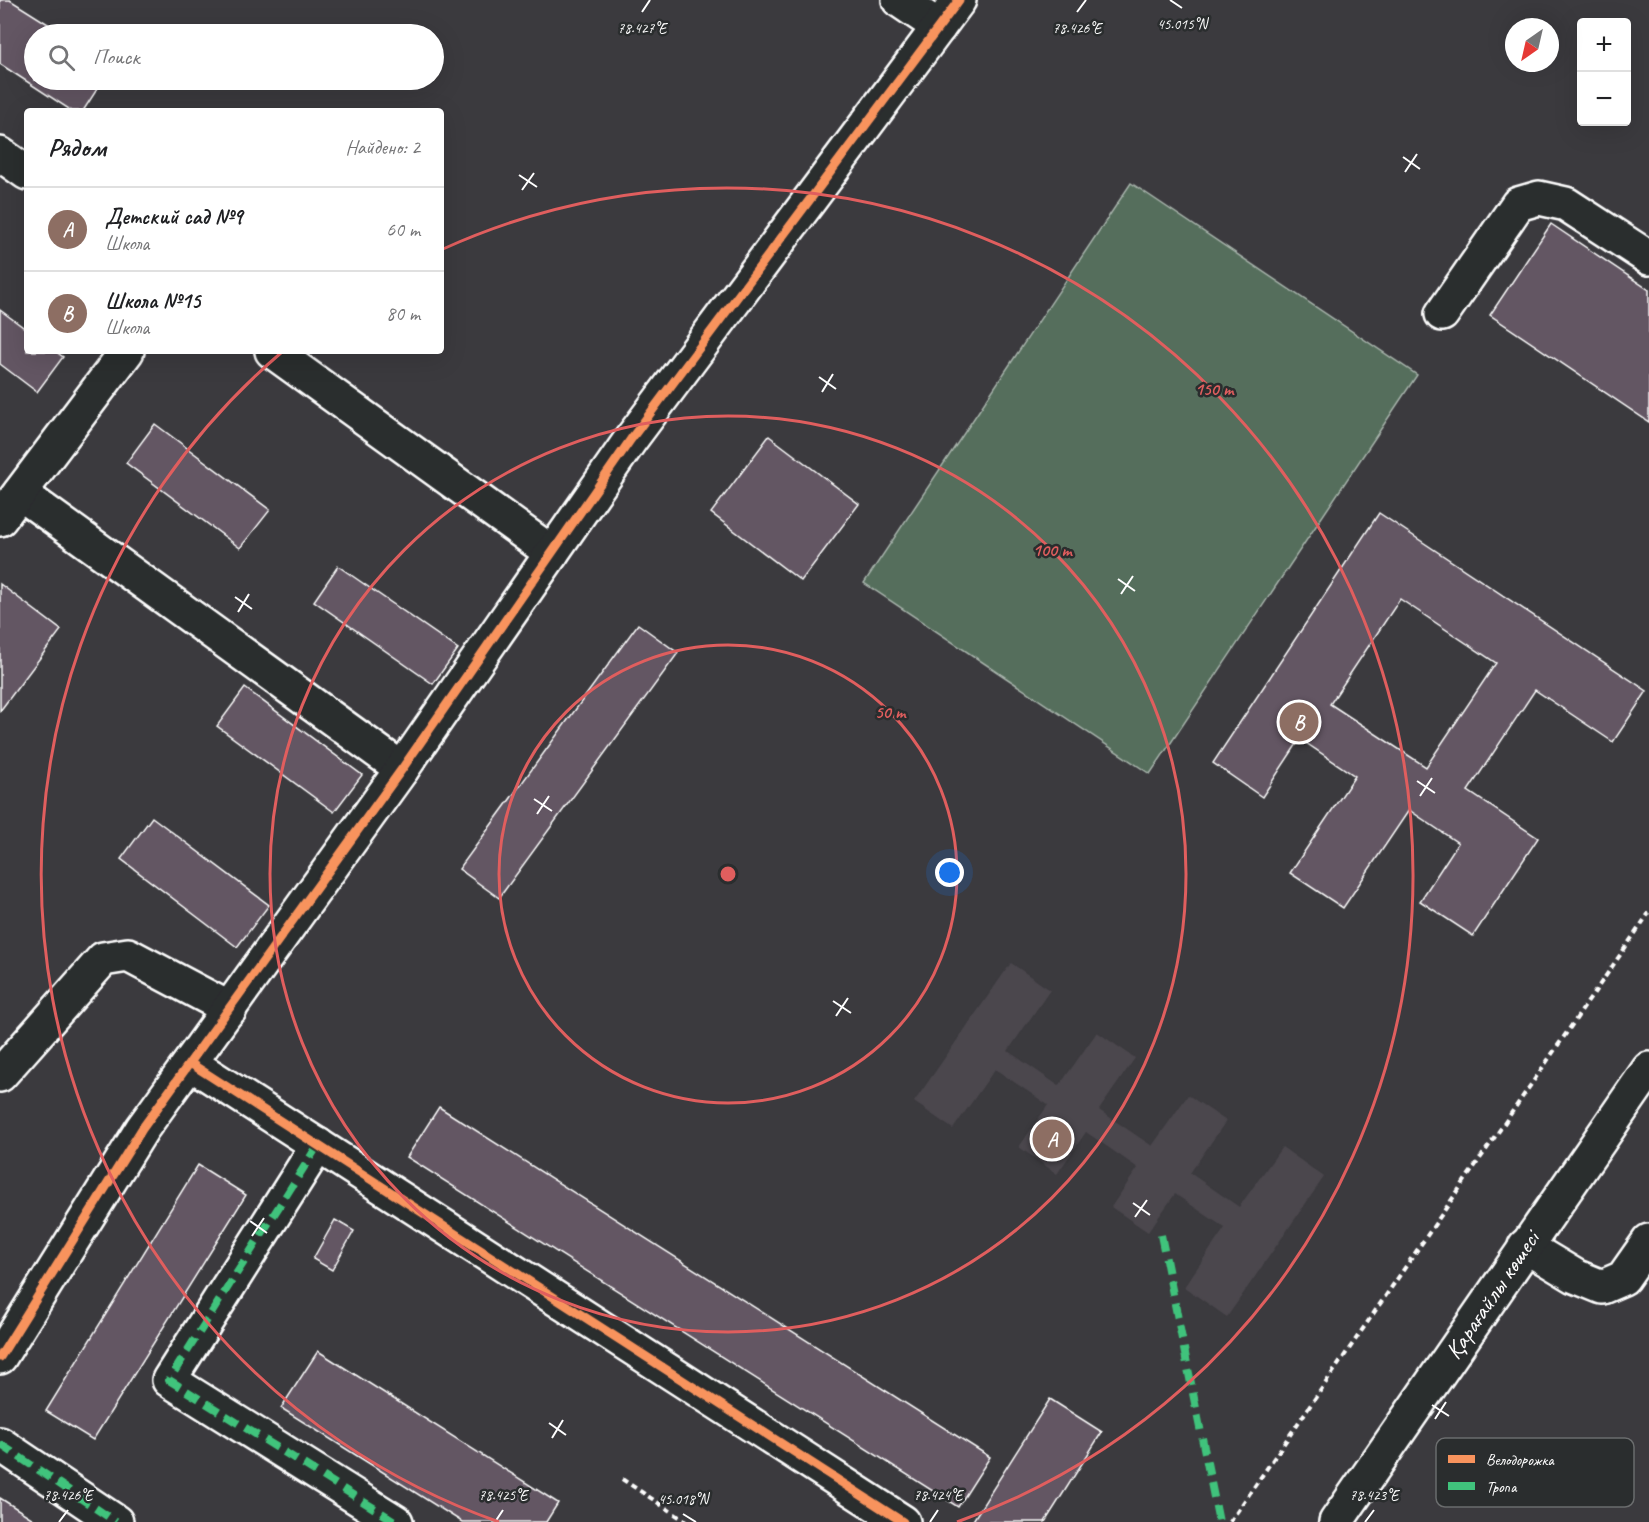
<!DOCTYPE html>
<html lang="ru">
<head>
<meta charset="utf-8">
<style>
  body { margin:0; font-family:Caveat,sans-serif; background:#f2f2f2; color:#202124 }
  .controls { position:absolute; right:18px; top:18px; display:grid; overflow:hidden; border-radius:6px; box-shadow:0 6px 24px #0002 }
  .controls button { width:54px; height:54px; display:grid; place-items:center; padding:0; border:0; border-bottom:2px solid #e0e0e0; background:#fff; color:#202124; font:30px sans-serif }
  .compass { position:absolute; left:1505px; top:18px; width:54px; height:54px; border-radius:50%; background:#fff; box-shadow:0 6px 24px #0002; rotate:214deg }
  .you { position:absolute; left:950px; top:873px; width:21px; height:21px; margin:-15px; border:4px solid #fff; border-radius:50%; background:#1a73e8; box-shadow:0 0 0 9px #1a73e833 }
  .badge { display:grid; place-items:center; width:39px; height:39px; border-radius:50%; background:#847042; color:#fff; font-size:20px; font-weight:700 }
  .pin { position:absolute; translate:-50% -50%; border:3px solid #fff; box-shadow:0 2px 6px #0006 }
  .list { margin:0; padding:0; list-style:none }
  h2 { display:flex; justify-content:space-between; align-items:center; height:78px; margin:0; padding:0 24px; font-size:26px }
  h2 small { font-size:20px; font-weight:400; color:#757577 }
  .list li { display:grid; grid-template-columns:39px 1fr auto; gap:18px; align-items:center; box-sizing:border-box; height:84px; padding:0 24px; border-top:2px solid #e0e0e0 }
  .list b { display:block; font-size:22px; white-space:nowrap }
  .list p { margin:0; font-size:20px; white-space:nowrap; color:#757577 }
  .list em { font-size:20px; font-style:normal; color:#757577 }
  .icon { flex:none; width:33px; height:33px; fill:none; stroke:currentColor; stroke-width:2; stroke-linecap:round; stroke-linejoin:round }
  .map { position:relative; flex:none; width:1649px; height:1522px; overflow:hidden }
  .search { position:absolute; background:#fff; box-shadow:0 6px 24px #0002; left:24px; top:24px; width:420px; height:66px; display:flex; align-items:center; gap:15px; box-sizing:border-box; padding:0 21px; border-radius:33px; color:#757577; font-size:22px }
  .panel { position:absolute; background:#fff; box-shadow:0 6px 24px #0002; left:24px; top:108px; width:420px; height:246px; border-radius:6px }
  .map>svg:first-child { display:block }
  .built { fill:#4b474d }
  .green { fill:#556e5c; stroke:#aab6ae; stroke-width:1.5 }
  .building { fill:#645764; stroke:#fff; stroke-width:1.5; fill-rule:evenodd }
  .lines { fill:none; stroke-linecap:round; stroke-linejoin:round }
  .minor-casing { stroke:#fff; stroke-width:38 }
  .path { stroke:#fff; stroke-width:4; stroke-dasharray:6 4.5; stroke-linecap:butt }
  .minor { stroke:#2a2d2e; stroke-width:33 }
  .quiet { stroke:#40c37c; stroke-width:8; stroke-dasharray:15 8; stroke-linecap:butt }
  .cycleway-casing { stroke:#2a2d2e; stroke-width:13 }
  .cycleway { stroke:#f8935d; stroke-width:9 }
  .ticks { fill:none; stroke:#fff; stroke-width:2 }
  .ring { fill:none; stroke:#e05e5e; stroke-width:3 }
  .labels { text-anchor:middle; stroke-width:5; stroke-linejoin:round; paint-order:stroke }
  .street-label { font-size:24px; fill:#fff; stroke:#2a2d2e }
  .key { fill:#2a2d2e; stroke:#6a6c6d; stroke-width:1.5 }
  .key-label { font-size:16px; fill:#fff }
  .ticks-label { font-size:15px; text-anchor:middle; fill:#fff; stroke:#2a2d2e; stroke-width:5; stroke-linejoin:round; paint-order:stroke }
  .centre { fill:#e05e5e; stroke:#2a2d2e; stroke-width:3 }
  .ring-label { font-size:18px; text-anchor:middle; font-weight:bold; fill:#e05e5e; stroke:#2a2d2e; stroke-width:5; stroke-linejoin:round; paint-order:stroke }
</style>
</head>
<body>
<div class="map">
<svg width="1649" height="1522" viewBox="0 0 1649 1522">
  <rect width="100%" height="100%" fill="#3b3a3e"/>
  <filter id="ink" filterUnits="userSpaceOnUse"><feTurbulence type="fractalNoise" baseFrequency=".0167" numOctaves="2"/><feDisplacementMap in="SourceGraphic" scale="12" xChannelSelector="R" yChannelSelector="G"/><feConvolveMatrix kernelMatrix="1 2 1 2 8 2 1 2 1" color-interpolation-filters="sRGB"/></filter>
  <g filter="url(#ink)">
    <path class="built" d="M1011 963 1050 990 1008 1051 1059 1086 1097 1032 1135 1058 1099 1110 1152 1146 1188 1095 1226 1121 1190 1173 1239 1207 1282 1147 1324 1177 1227 1317 1184 1287 1225 1228 1175 1194 1148 1232 1111 1207 1138 1168 1086 1132 1057 1174 1019 1147 1048 1105 995 1069 953 1129 914 1102Z"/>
    <path class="green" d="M1131 183 1417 375 1150 774 864 583Z"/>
    <g class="building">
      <path d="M0 0H10L64 34H34V80H103L83 111H72L0 64Z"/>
      <path d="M1551 224 1649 290V422L1490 315Z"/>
      <path d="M0 310 27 330V351H55L63 357 37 392 0 364Z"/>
      <path d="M155 424 270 510 240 548 126 463Z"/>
      <path d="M769 436 859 504 801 581 711 513Z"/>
      <path d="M1379 513 1647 691 1613 742 1535 690 1468 791 1538 838 1473 936 1420 901 1458 843 1409 810 1343 908 1290 873 1355 776 1300 739 1262 797 1213 763ZM1400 599 1496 663 1426 767 1330 704Z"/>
      <path d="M338 566 458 649 433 684 314 601Z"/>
      <path d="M0 584 61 630 0 711Z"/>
      <path d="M638 624 678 653 499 898 459 869Z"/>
      <path d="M245 688 362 775 334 812 217 726Z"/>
      <path d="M152 817 269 905 237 947 121 859Z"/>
      <path d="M439 1107 990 1457 958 1507 407 1157Z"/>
      <path d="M198 1165 246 1195 93 1440 46 1411Z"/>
      <path d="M335 1220 354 1231 332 1270 313 1259Z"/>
      <path d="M318 1351 558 1503 546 1522H462L281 1408Z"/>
      <path d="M1050 1399 1102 1432 1045 1522H972Z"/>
      <path d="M0 1498 38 1522H0Z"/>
    </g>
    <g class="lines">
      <g class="minor-casing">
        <g id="minor">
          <path d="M899 0 939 27"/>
          <path d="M0 154 27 173"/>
          <path d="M1442 314 1518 204 1539 198 1566 204 1649 258"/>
          <path d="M272 351 552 553"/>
          <path d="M20 493 402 769"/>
          <path d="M0 519 127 351"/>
          <path d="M190 1063 903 1522"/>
          <path d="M0 1075 103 959 128 955 230 1009"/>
          <path d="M318 1145 169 1380 396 1522"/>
          <path d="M1525 1246 1575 1276 1602 1287 1623 1278 1649 1241"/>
          <path d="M0 1357 142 1129 402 769 631 439 959 0"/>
          <path d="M0 1444 116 1522"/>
          <path d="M1336 1522 1649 1069"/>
        </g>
      </g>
      <g class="path">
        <path d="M622 1479 687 1522"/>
        <path d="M1230 1522 1649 913"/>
      </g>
      <use href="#minor" class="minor"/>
      <g class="quiet">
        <path d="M318 1145 169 1380 396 1522"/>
        <path d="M1161 1235 1219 1522"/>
        <path d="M0 1444 116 1522"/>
      </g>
      <g class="cycleway-casing">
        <g id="cycleway">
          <path d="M190 1063 903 1522"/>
          <path d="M0 1357 142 1129 402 769 631 439 959 0"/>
        </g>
      </g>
      <use href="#cycleway" class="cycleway"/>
    </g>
  </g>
  <path class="ticks" d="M1170 0 1182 8M642 12 650 0M1077 12 1086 0M1403 157 1420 169M1405 172 1417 154M519 175 537 187M522 190 534 173M819 377 836 389M822 392 833 374M1118 579 1135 591M1121 594 1133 576M235 597 252 609M238 612 249 594M1417 781 1435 793M1420 796 1432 778M534 799 552 811M537 814 549 796M833 1001 851 1013M836 1016 848 998M1133 1203 1150 1215M1135 1217 1147 1200M250 1221 267 1233M252 1236 264 1218M1432 1405 1449 1416M1435 1419 1446 1402M549 1423 566 1435M552 1438 563 1420M683 1514 696 1522M59 1522 68 1510M495 1522 503 1510M930 1522 938 1510M1365 1522 1374 1510"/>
  <g class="ring">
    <circle cx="728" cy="874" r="229"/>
    <circle cx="728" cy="874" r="458"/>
    <path d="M499 1522A687 687 0 0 1 282 352M443 249A687 687 0 1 1 957 1522"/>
  </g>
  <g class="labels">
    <g class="street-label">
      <text transform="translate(1492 1295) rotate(-56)" y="8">Қарағайлы көшесі</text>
    </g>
  </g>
  <rect x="1436" y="1438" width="198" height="69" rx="9" class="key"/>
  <rect x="1448" y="1455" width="27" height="8" fill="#f8935d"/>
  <rect x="1448" y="1482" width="27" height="8" fill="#40c37c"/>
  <g class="key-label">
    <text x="1486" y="1465">Велодорожка</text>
    <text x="1486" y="1492">Тропа</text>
  </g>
  <g class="ticks-label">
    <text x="1182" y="29">45.015°N</text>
    <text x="642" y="33">78.427°E</text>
    <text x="1077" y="33">78.426°E</text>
    <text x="68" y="1500">78.426°E</text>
    <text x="503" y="1500">78.425°E</text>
    <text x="938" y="1500">78.424°E</text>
    <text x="1374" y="1500">78.423°E</text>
    <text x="683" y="1504">45.018°N</text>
  </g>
  <circle cx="728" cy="874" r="9" class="centre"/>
  <g class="ring-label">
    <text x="1214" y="395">150 m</text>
    <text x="1052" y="556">100 m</text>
    <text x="890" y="718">50 m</text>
  </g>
</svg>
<div class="controls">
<button>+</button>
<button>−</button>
</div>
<svg class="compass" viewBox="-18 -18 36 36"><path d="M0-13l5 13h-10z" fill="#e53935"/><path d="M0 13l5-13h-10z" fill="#757577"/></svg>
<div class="you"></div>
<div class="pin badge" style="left:1052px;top:1139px;background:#8d6e63">A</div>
<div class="pin badge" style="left:1299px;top:722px;background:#8d6e63">B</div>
<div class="search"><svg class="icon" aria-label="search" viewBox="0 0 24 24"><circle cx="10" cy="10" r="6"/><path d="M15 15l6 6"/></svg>Поиск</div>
<section class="panel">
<h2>Рядом<small>Найдено: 2</small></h2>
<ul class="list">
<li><span class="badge" style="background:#8d6e63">A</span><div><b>Детский сад №9</b><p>Школа</p></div><em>60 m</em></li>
<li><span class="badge" style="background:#8d6e63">B</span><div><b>Школа №15</b><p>Школа</p></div><em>80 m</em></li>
</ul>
</section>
</div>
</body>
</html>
